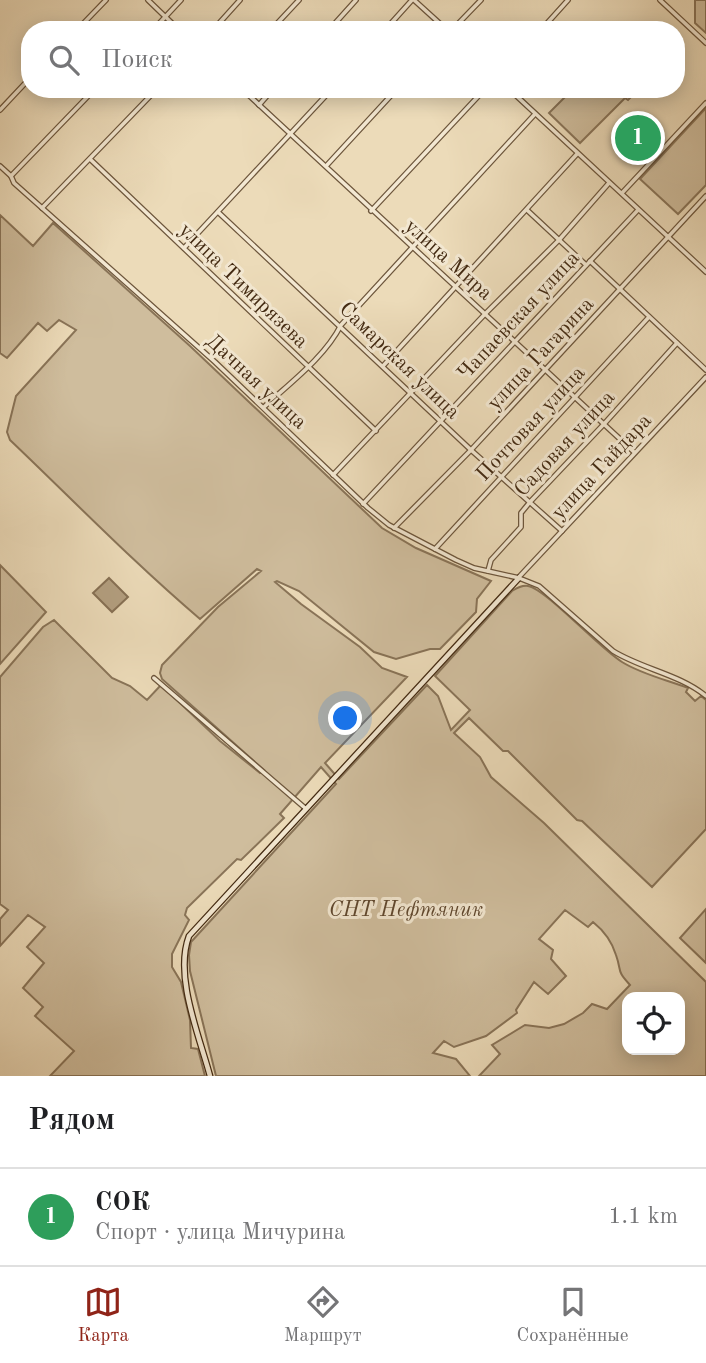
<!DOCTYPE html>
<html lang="ru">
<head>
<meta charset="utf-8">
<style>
  body { margin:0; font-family:"Old Standard TT",serif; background:#f2f2f2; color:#202124 }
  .controls { position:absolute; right:21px; bottom:21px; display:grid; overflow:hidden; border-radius:14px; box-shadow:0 4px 18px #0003 }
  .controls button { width:63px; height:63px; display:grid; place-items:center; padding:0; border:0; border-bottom:2px solid #e0e0e0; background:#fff; color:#202124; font:35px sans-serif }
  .you { position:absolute; left:346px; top:719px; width:24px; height:24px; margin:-18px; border:5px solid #fff; border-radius:50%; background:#1a73e8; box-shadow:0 0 0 10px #1a73e833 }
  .badge { display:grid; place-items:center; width:46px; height:46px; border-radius:50%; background:#8f2418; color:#fff; font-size:23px; font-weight:700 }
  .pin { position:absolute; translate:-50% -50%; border:4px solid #fff; box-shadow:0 2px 7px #0006 }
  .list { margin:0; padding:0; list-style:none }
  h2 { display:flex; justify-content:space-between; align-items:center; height:91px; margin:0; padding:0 28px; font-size:30px }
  h2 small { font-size:23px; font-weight:400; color:#757577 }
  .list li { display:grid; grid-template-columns:46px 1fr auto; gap:21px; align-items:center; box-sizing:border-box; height:98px; padding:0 28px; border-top:2px solid #e0e0e0 }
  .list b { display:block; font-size:26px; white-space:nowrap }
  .list p { margin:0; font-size:23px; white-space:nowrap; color:#757577 }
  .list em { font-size:23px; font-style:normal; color:#757577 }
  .icon { flex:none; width:38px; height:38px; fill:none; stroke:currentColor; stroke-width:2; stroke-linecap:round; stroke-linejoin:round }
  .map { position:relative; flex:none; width:706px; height:1076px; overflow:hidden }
  .search { position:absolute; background:#fff; box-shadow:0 4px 18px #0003; left:21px; right:21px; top:21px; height:77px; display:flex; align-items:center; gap:18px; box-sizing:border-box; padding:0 24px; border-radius:28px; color:#757577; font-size:26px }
  .sheet { height:189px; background:#fff }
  nav { display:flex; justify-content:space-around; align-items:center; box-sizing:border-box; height:98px; border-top:2px solid #e0e0e0; background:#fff; font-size:19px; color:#757577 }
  nav a { display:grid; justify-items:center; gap:4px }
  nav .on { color:#8f2418 }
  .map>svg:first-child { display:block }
  .green { fill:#cfbd9d; stroke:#897458; stroke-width:2; fill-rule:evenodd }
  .water { fill:#b39f80; stroke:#867054; stroke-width:2 }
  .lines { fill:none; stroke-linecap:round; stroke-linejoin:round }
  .street-casing { stroke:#6d563c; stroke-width:6 }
  .secondary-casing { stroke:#432a12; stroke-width:7 }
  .street { stroke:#f3e8d2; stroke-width:3.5 }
  .secondary { stroke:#f3e8d2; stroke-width:4.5 }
  .labels { text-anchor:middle; stroke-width:6; stroke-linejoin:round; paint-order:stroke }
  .street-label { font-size:21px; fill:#432a12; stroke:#f3e8d2 }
  .park-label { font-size:21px; font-style:italic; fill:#5f472e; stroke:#f3e8d2 }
</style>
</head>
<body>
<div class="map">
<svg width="706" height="1076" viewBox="0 0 706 1076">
  <rect width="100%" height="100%" fill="#ecdbb9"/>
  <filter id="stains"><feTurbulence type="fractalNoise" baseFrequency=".00286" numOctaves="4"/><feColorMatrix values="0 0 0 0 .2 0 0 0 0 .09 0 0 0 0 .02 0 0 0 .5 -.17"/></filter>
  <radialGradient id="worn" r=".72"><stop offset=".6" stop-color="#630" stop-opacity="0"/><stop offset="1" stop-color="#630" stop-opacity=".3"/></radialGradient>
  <g class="green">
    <path d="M695 0H706V33L695 23Z"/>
    <path d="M573 89H639L628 100 625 98 580 143 549 113Z"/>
    <path d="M706 108V185L678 214 640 179Z"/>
    <path d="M0 215 33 246 53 223 190 346 382 528 416 548 491 581 477 599 476 612 440 649H430L396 659 374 652 299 591 277 581 275 582 301 604 360 647 382 668 407 677 325 763 339 779 427 685 438 696 451 730 470 710 435 676 512 591C517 588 522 585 528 586 546 589 599 648 622 662 641 674 667 680 688 688L686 692 695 701 701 696 706 700V829L652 887 582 821 577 820 508 751H503L469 718 454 733 480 757 491 777 544 823 706 982V1076H479L500 1054 492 1045 525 1025 549 1028 564 1024 583 1013 592 1004 607 1009 630 985C616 970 622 972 616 955 612 942 603 930 593 922L588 927 565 910 539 939 553 950 551 959 566 976 548 994 534 982 516 1010 517 1013 486 1036 454 1047 444 1041 433 1053 456 1059 470 1076H216L190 971 189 955 191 942 336 784 321 767 280 814 284 818 241 860 237 859 187 908 185 915 189 920 172 954V967L181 982 190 1020 191 1048 198 1049 205 1076H50L74 1051 35 1016 43 1007 23 988 44 963 27 947 45 927 28 915 0 946V919L8 910 0 904V677L43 627 54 620 112 678 130 686 147 700 161 685 220 741 260 773 264 770 162 679 160 673 162 665 218 607 261 571 257 569 200 619C133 562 73 500 10 440L7 432 16 396 76 330 59 320 47 331 38 323 7 358 0 353ZM627 997H680V1050H627Z"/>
    <path d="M0 565 46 612 0 664Z"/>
    <path d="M706 909V963L680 938Z"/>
  </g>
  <path class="water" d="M109 578 128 597 112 612 93 593Z"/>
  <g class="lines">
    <g class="street-casing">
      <g id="street">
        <path d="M148 0 179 30"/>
        <path d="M414 0 447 30"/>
        <path d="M660 0 706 43"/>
        <path d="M77 30 106 0"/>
        <path d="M153 30 181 0"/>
        <path d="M213 30 240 0"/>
        <path d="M271 30 299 0"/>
        <path d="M329 30 356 0"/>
        <path d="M385 30 412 0"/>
        <path d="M452 30 481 0"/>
        <path d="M541 30 568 0"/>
        <path d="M242 89 634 452"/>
        <path d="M509 89 706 272"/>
        <path d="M259 105 273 89"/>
        <path d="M0 110 30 78"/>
        <path d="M90 159 376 431"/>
        <path d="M327 165 397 89"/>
        <path d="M0 166 11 176 14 183 215 362 368 508 389 525 456 560 474 568 519 578 539 586 613 651C642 669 679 674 706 696"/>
        <path d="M11 176 95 89"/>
        <path d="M622 193 706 103"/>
        <path d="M42 208 157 89"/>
        <path d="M527 210 586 265"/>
        <path d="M371 211 485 89"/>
        <path d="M218 212 471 450 562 531"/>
        <path d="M184 248 332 89"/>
        <path d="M590 261 706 370"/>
        <path d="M383 366 577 154"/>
        <path d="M264 407C290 383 325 357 341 325L535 114"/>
        <path d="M333 475 485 314 559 240 609 183"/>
        <path d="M363 504 638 210"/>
        <path d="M394 528 471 450 706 196"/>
        <path d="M435 549 649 317"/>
        <path d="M488 571 491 560 521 527V513L530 502 604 424 677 343"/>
        <path d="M519 577 706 377"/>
        <path d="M154 678 305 808"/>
      </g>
    </g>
    <g class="secondary-casing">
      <path id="secondary" d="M210 1076C199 1035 174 976 189 936L519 578"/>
    </g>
    <use href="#street" class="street"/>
    <use href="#secondary" class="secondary"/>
  </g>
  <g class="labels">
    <g class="street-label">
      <text transform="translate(449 259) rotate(42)" y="7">улица Мира</text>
      <text transform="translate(244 285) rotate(44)" y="7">улица Тимирязева</text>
      <text transform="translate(518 315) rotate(-47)" y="7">Чапаевская улица</text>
      <text transform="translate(540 353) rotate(-47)" y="7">улица Гагарина</text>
      <text transform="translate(400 360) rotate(44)" y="7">Самарская улица</text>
      <text transform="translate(257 381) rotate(43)" y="7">Дачная улица</text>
      <text transform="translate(530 423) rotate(-47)" y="7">Почтовая улица</text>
      <text transform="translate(564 443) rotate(-47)" y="7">Садовая улица</text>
      <text transform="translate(601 466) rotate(-47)" y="7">улица Гайдара</text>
    </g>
    <g class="park-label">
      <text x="406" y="916">СНТ Нефтяник</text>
    </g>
  </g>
  <rect width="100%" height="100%" filter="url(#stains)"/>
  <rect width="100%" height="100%" fill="url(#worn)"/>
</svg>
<div class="controls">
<button><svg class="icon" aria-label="locate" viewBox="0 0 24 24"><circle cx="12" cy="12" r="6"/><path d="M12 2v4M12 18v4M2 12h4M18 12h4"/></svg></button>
</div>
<div class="you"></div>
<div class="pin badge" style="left:638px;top:138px;background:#2e9e5b">1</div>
<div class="search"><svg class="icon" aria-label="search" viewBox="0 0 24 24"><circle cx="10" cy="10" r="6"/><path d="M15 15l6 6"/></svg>Поиск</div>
</div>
<section class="sheet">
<h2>Рядом<small></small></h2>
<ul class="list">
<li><span class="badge" style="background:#2e9e5b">1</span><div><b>СОК</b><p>Спорт · улица Мичурина</p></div><em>1.1 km</em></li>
</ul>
</section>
<nav>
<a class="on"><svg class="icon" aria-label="map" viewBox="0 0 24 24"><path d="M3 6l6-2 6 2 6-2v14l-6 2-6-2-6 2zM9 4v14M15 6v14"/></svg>Карта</a>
<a><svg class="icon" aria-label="directions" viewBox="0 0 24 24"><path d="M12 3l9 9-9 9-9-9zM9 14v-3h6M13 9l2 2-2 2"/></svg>Маршрут</a>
<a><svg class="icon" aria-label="saved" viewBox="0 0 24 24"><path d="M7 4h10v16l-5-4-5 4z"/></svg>Сохранённые</a>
</nav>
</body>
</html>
